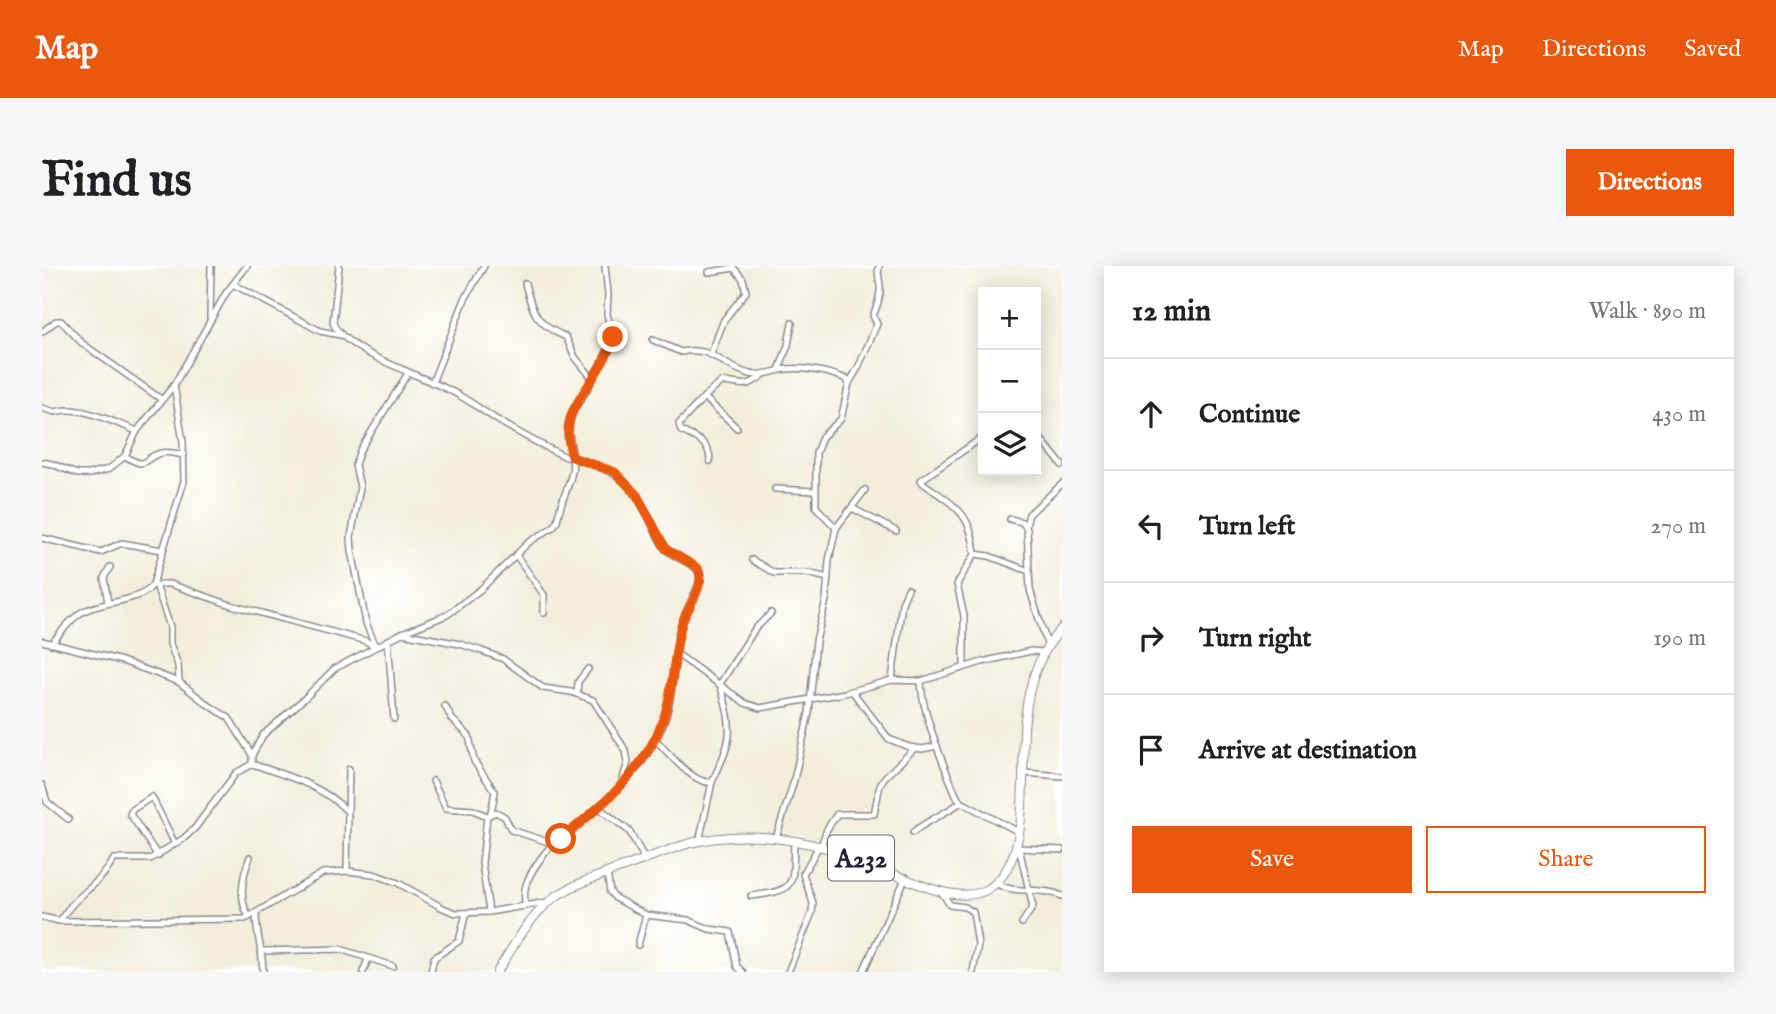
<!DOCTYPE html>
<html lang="en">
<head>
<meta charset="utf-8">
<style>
  body { margin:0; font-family:"IM FELL English",serif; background:#f6f6f6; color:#202124 }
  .controls { position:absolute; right:21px; top:21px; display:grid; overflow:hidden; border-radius:0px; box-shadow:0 4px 18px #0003 }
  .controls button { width:63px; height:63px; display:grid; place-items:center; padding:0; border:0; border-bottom:2px solid #e0e0e0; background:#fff; color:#202124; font:35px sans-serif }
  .stop { position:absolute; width:21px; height:21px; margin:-16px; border:5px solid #ea580c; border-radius:50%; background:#fff }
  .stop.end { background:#ea580c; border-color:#fff; box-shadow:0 2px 7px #0008 }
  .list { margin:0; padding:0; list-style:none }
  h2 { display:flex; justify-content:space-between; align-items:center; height:91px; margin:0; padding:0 28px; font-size:30px }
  h2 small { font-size:23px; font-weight:400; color:#757577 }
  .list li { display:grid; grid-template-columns:46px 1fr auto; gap:21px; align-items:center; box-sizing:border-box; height:112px; padding:0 28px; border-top:2px solid #e0e0e0 }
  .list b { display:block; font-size:26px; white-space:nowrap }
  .list em { font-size:23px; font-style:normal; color:#757577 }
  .actions { display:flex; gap:14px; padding:21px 28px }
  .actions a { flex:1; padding:16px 0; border:2px solid #ea580c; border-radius:0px; text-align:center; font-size:24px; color:#ea580c }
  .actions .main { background:#ea580c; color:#fff }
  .icon { flex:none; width:38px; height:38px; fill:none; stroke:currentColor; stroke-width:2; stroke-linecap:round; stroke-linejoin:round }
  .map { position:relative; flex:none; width:1020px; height:706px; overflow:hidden; border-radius:0px }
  header { display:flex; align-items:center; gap:42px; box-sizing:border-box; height:98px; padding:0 35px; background:#ea580c; color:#fff }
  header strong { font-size:33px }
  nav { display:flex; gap:38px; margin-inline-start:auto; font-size:24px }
  .intro { display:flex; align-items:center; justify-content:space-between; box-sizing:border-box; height:168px; padding:0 42px }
  h1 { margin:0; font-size:49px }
  .button { padding:18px 32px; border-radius:0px; background:#ea580c; color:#fff; font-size:24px; font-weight:700 }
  main { display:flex; gap:42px; padding:0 42px }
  aside { flex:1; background:#fff; border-radius:0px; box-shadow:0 4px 18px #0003 }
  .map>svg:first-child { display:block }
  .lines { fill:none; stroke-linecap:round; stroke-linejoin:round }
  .minor-casing { stroke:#8a888b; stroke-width:8 }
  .primary-casing { stroke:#8a888b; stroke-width:10 }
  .minor { stroke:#fff; stroke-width:5 }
  .primary { stroke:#fff; stroke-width:8 }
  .route { stroke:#ea580c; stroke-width:9 }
  .labels { text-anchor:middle; stroke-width:5; stroke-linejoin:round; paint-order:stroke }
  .shield { fill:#fff; stroke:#646476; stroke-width:2 }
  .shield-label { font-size:26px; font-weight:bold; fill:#22223b }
</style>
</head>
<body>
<header>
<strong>Map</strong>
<nav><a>Map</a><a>Directions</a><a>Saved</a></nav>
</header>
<div class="intro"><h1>Find us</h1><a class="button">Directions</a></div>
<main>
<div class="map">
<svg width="1020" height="706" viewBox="0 0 1020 706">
  <rect width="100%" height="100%" fill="#fff"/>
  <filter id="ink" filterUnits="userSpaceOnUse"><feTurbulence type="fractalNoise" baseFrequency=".0143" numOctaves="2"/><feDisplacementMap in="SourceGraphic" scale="14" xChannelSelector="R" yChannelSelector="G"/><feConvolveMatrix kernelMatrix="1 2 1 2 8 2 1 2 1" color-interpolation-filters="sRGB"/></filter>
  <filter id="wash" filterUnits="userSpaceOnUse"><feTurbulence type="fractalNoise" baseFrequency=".00686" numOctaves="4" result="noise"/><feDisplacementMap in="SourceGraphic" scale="28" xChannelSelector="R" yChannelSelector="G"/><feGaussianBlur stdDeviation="1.57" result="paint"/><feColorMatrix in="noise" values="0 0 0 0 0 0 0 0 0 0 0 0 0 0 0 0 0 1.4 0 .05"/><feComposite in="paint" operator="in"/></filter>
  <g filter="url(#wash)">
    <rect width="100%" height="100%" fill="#f3eedb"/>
  </g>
  <g filter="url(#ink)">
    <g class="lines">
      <g class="minor-casing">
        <g id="minor">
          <path d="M297 0 291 57C304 87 382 110 411 126 427 134 442 146 457 155 478 168 501 180 524 191H530C572 206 583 207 606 249 611 259 616 274 624 283 635 296 659 296 659 314 650 334 639 353 636 374 631 403 631 436 619 463 599 509 556 542 519 573 507 578 485 609 483 623 482 628 483 635 483 640"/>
          <path d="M667 6 692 2 701 13 704 26 682 54 669 88"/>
          <path d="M483 17C490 47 495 59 524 71L533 91 551 113"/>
          <path d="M191 18 278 65 298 69"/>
          <path d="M168 52 169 0"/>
          <path d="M0 66 14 55H19L41 78 119 133"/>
          <path d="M611 74 639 86C670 79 680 101 708 108 721 111 733 104 745 103 763 101 788 106 804 113L807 117 799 153 780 171 774 187V241L794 262"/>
          <path d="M737 104 746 79 750 57"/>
          <path d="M390 117 423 33 442 0"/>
          <path d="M807 117 816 102 835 58 831 50C835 40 839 30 838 19 837 11 835 8 837 0"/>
          <path d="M662 131 695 162"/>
          <path d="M0 142 13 146C37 138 71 156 95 165"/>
          <path d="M994 167 1020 199"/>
          <path d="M83 190C107 205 99 192 119 187 126 185 134 188 142 189"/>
          <path d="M668 195C668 176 654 172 639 165L637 158 662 131 680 116C700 117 703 124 721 109"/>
          <path d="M0 196 10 198 35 208H47L67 203 83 190 95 165 132 119 184 27 205 0"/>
          <path d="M733 223 773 225"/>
          <path d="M810 242 854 265"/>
          <path d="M968 253 980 256 985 263 988 324 1005 378"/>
          <path d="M984 260 987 248 1020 218"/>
          <path d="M0 272 54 285 59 286 80 277 120 284"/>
          <path d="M933 288C929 246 913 240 881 217L879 214 941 171"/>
          <path d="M474 289 502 329V347"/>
          <path d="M710 294 732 307H765L786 312"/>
          <path d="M114 319 128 361V378L136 399 137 416"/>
          <path d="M115 320 119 318H128L189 339 324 375 334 381"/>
          <path d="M66 337 62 312 68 301"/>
          <path d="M360 367 418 378 440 385 461 393 501 422 529 426 551 434 584 485 586 496 579 519"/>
          <path d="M346 374 352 453"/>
          <path d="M0 375 80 395 137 416 165 438 187 452 210 489"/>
          <path d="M9 378C18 368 28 353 40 346 59 335 101 336 111 318L142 215 141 176 132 119"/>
          <path d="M334 381 324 357 310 285 309 271 318 221 313 199 318 184 366 107"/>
          <path d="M635 388 703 437 718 442 803 427 850 414 879 415 940 396 989 385 1001 386"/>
          <path d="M922 401V350L915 318 933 288 947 290 987 305"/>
          <path d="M850 414 860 337 866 323"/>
          <path d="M879 415C879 444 903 503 915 531L919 536 977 566"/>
          <path d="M810 425 847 473 867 481 880 483 895 480"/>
          <path d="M535 428 536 416 546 403"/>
          <path d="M403 440 410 453 427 470 432 495 453 526 449 546"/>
          <path d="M613 473C626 486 651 519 670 516 691 472 692 465 678 418L713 363 729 347"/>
          <path d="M210 498C245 510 280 519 306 546L305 605"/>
          <path d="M982 507 1020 510"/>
          <path d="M391 515 404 542 431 544 445 550 454 546 463 551 469 564 510 577"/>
          <path d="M0 519 5 536 26 553"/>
          <path d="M556 541 587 565 603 593"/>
          <path d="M306 546 307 503"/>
          <path d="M445 550 440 597 447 646"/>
          <path d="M871 566C886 554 903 548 919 536"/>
          <path d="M734 572 751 518 767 447 774 375 784 334 787 294 794 262 823 224"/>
          <path d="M657 576 670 516"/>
          <path d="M779 580 785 563 795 548H832L838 519 842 512 873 482"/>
          <path d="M976 582 1020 584"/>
          <path d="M977 582 991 641 980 657"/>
          <path d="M116 590 88 548 90 544 110 531 111 533 133 578"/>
          <path d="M565 607 568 626 573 632 604 649 646 654 667 663 688 666 695 701 701 706"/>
          <path d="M954 617C971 629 998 620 1020 630"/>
          <path d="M898 624 908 639 923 641 931 646 936 679 931 706"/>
          <path d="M709 630C757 624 750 619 752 575"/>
          <path d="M214 648C214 668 221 686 221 706"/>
          <path d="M0 651 18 655 203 653 281 607 305 605 332 608 356 617 401 642 414 647 447 646 506 636"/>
          <path d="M207 651C196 633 200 611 208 591"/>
          <path d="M18 655C31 630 59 619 72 593H108L141 573 153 562 194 507 210 498V489L221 469 264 431 292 403 360 367 405 349 439 323 486 277 511 261 515 255C518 238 526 223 530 206 534 184 521 171 531 144L543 127 569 79 571 71 565 48 566 28 563 0"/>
          <path d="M596 679 604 649"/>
          <path d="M221 685 298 683 351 700"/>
          <path d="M321 706 326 693"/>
          <path d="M389 706 392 692 417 675 424 647"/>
          <path d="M746 706 770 647 771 637 761 608 777 580"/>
          <path d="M821 706 864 611"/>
        </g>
      </g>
      <g class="primary-casing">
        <path id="primary" d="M455 706C471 681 486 653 509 634 528 619 553 612 576 603 599 595 622 585 645 578 697 564 751 571 802 587 839 598 910 645 946 623 993 594 977 498 983 453 987 417 996 388 1020 362"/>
      </g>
      <use href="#minor" class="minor"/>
      <use href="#primary" class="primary"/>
    </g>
  </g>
  <g class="lines" filter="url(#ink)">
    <path class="route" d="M519 573C564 536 613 497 626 436 632 410 632 383 640 357 646 340 664 320 656 302L624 283 595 229 573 206 530 191C528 182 525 173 526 164 527 135 564 104 571 71"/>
  </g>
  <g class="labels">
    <rect class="shield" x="786" y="569.5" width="66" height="45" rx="5"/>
    <g class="shield-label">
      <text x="819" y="601">A232</text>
    </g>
  </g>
</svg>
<div class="controls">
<button>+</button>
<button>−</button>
<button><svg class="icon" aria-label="layers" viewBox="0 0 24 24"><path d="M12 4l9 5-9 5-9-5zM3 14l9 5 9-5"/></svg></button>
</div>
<div class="stop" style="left:519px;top:573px"></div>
<div class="stop end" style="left:571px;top:71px"></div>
</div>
<aside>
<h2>12 min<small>Walk · 890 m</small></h2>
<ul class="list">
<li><svg class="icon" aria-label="ahead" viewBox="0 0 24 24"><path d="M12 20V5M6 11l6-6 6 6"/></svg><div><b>Continue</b></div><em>430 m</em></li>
<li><svg class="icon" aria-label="left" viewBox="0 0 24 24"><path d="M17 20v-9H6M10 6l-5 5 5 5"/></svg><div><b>Turn left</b></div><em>270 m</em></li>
<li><svg class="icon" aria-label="right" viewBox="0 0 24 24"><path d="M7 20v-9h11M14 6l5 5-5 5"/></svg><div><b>Turn right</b></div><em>190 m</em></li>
<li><svg class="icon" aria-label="arrive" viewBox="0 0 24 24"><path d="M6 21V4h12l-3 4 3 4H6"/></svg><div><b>Arrive at destination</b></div></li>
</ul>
<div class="actions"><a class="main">Save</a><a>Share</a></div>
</aside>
</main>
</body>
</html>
